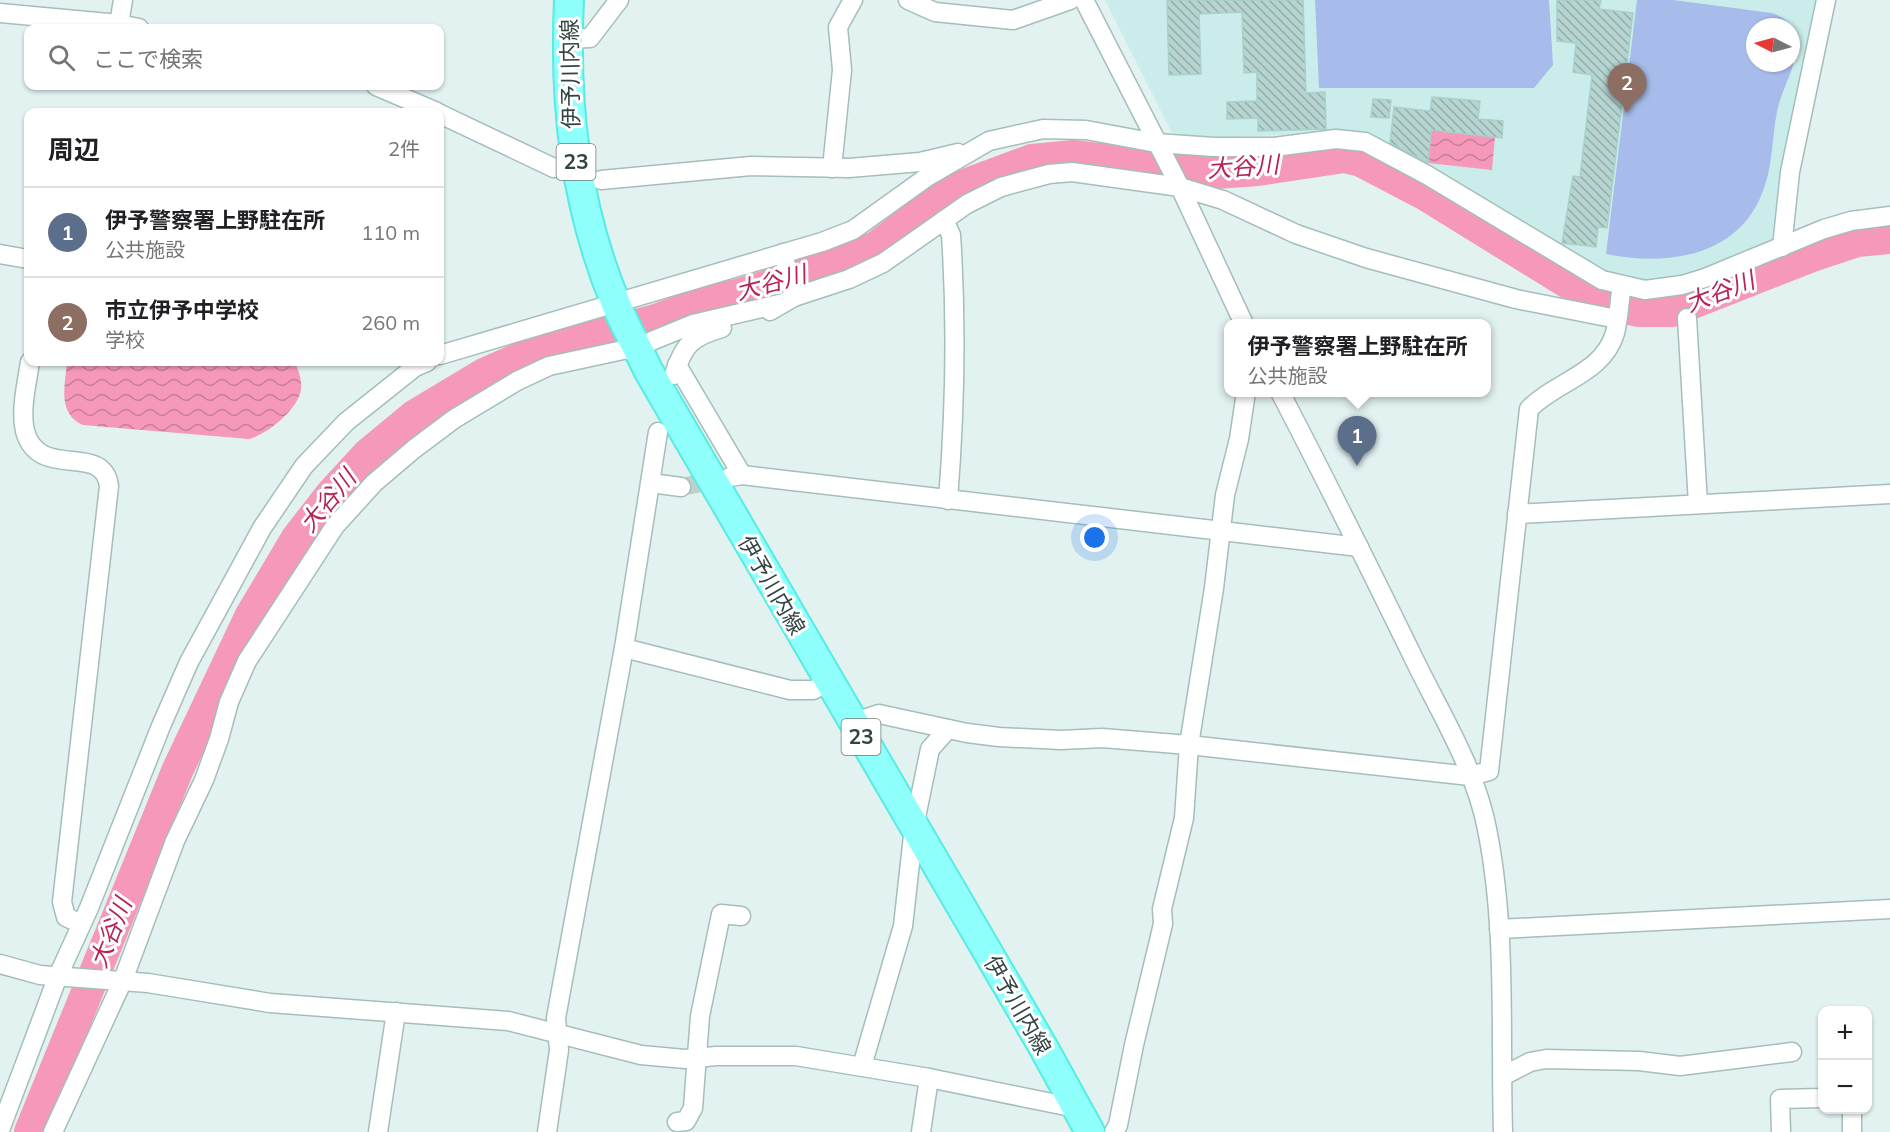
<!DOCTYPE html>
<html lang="ja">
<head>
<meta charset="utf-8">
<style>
  body { margin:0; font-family:Mulish,"Noto Sans JP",sans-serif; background:#f6f6f6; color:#202124 }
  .controls { position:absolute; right:18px; bottom:18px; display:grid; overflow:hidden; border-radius:12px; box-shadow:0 2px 4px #0004 }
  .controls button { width:54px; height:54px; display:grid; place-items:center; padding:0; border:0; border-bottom:2px solid #e0e0e0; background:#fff; color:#202124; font:30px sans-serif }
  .compass { position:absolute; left:1746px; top:18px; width:54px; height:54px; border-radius:50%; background:#fff; box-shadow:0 2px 4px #0004; rotate:276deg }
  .you { position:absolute; left:1095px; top:538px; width:21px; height:21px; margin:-15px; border:4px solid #fff; border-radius:50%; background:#1a73e8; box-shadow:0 0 0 9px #1a73e833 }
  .badge { display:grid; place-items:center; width:39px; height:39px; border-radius:50%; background:#7c3aed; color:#fff; font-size:20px; font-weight:700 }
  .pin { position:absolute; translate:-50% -50px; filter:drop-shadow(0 2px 3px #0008) }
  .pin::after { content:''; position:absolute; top:32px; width:21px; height:18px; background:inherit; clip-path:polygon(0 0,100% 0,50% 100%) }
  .popup { position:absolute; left:1224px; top:319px; width:267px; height:78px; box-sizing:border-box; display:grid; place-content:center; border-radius:12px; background:#fff; filter:drop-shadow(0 2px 4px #0005); font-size:20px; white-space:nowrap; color:#757577 }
  .popup b { font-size:22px; color:#202124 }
  .popup::after { content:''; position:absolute; left:50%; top:100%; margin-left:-12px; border:12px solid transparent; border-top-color:#fff }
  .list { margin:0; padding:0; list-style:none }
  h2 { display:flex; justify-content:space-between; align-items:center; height:78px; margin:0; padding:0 24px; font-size:26px }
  h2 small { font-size:20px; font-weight:400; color:#757577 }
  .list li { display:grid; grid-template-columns:39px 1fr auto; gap:18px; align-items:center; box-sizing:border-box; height:90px; padding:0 24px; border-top:2px solid #e0e0e0 }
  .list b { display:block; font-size:22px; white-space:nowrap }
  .list p { margin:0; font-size:20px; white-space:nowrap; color:#757577 }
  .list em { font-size:20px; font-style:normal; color:#757577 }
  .icon { flex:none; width:33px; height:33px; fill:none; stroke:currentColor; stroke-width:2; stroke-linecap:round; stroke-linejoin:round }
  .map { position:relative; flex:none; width:1890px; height:1132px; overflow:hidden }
  .search { position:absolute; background:#fff; box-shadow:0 2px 4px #0004; left:24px; top:24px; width:420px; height:66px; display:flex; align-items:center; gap:15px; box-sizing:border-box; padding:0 21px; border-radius:12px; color:#757577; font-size:22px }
  .panel { position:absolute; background:#fff; box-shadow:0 2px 4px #0004; left:24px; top:108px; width:420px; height:258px; border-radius:12px }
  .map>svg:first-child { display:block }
  .education { fill:#caedeb; fill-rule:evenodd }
  .pitch { fill:#a7bcea; fill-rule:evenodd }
  .water { fill:url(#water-waves) }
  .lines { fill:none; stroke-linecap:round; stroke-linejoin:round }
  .river { stroke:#f598b9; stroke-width:32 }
  .building { fill:url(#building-back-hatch); stroke:#a9d0ca; stroke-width:1.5 }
  .street-tunnel { stroke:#bfcfce; stroke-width:18; stroke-dasharray:18 9; stroke-linecap:butt }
  .street-casing { stroke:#a4bebb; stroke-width:21 }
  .primary-casing { stroke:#57ebe2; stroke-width:32 }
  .street { stroke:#fff; stroke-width:18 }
  .primary { stroke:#8efffa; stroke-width:28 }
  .labels { text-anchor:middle; stroke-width:6; stroke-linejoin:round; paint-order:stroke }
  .shield { fill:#fff; stroke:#707c7a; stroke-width:1.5 }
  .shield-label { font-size:21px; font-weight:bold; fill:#324441 }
  .street-label { font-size:22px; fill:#324441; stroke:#fff }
  .water-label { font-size:24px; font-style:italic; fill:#b62557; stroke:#fff }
</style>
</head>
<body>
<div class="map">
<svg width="1890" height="1132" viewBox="0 0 1890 1132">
  <defs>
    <pattern id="water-waves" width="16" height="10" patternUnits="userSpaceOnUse" patternTransform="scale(1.5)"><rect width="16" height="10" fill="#f598b9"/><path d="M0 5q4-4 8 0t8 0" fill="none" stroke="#c77e98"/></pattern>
    <pattern id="building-back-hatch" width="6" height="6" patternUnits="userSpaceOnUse" patternTransform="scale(1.5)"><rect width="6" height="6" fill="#b6d4d0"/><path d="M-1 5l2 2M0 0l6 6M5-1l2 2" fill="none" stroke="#95aeaa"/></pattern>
  </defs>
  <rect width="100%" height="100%" fill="#e2f2f1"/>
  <path class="education" d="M1105 0H1820L1776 240 1694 274 1645 283 1614 278 1485 203 1326 133 1216 138 1172 133ZM1755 27H1791V63H1755Z"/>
  <g class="pitch">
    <path d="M1315 0H1549L1553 65 1534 88H1319Z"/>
    <path d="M1637 0H1673L1772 13C1786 18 1796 26 1796 42 1798 66 1781 89 1777 112 1772 136 1773 162 1765 185 1743 256 1670 267 1606 254ZM1755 27H1791V63H1755Z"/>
  </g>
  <g class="water">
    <path d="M1431 130 1495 137 1492 170 1428 163Z"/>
    <path d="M67 362H295C298 370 302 379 301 389 299 409 266 435 249 439L83 425C57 413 65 386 67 362Z"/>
  </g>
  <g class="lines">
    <path class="river" d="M30 1132 178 769 250 617 297 538 332 493 368 454 414 416 484 374 536 351 656 320 703 302 737 295 835 265 876 247 951 190 1032 160 1073 156 1215 173 1258 170 1344 157 1361 161 1424 194 1599 302 1638 311H1672L1812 256 1857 241 1890 238"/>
  </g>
  <g class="building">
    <path d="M1167 0H1303L1306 93 1325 92 1326 129 1258 131V118L1227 119V102L1257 101V72L1244 73 1242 12 1199 14 1201 74 1169 75Z"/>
    <path d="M1557 0H1601L1599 9 1633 13 1607 228 1598 227 1596 247 1562 243 1573 176 1580 177 1592 75 1573 72 1576 43 1557 41Z"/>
    <path d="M1432 97 1480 101 1478 119 1503 121 1502 138 1431 130 1428 163 1390 143 1394 107 1430 111Z"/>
    <path d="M1373 99 1391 100 1389 118 1371 117Z"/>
  </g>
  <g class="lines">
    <path class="street-tunnel" d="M681 487 720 479"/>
    <g class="street-casing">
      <g id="street">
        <path d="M908 0 935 12 1013 20 1070 0"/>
        <path d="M1084 0 1180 187 1244 324"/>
        <path d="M0 13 119 24 139 28"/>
        <path d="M119 24 123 0"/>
        <path d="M567 39 590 38 619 0"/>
        <path d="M376 86 437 112"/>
        <path d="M440 114 554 168"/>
        <path d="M832 168 842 70 838 27 853 0"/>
        <path d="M601 180 751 166 849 168 920 162 958 153"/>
        <path d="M944 220 951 235C957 324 955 412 948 500"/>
        <path d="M1782 247 1790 172 1826 0"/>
        <path d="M783 253 794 297"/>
        <path d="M0 254 28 259"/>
        <path d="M770 311 794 297 849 279 883 263 967 204 1001 187 1049 174 1072 172 1180 187 1223 200 1296 234 1366 258 1516 299 1617 319"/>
        <path d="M1687 318 1698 504"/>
        <path d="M440 355 822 242 853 230 927 177 989 141 1043 129 1086 130 1156 143 1214 147H1274L1336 139 1365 142 1427 175 1602 280 1645 290 1682 285 1705 278 1824 229 1851 221 1890 216"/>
        <path d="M30 362C27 383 20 410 25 431 39 482 103 441 109 486L62 902 66 917 81 924"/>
        <path d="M677 365 742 475"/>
        <path d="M674 375C684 344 691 337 722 328"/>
        <path d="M1280 392C1327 482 1372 573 1416 663 1442 716 1476 771 1487 829 1507 929 1500 1031 1503 1132"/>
        <path d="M730 477 742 475 1359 547"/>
        <path d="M651 483 681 487"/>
        <path d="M1517 514 1890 494"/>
        <path d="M624 648 790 690H813L829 682"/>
        <path d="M852 723 879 714 967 733 999 737 1061 740 1102 738 1189 745 1470 776 1489 771 1529 409C1556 381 1603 374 1615 333 1619 318 1619 302 1622 286"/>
        <path d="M1499 929 1890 909"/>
        <path d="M0 964 40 975 148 983 270 1003 508 1021 641 1055 685 1059 716 1056H796L929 1078 1076 1108"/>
        <path d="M862 1066 903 926 914 827 930 749 948 729"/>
        <path d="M1503 1076 1530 1062 1546 1059 1639 1061 1680 1066 1792 1052"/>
        <path d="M1852 1110V1132"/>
        <path d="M677 1122 686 1121 693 1108 700 1016 721 914 741 916"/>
        <path d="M0 1130 58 976 89 908 161 726 189 662 225 596 262 528 304 466 346 422 415 367 427 362"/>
        <path d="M53 1132 123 980 175 841 204 780 219 739 229 702 247 661 335 526 374 483 414 449 454 419 517 381 549 366 637 347 693 324 779 304"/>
        <path d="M378 1132 396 1012"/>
        <path d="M547 1132 559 1050 556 1018 624 648 658 432"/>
        <path d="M921 1132 929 1078"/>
        <path d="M1114 1132 1118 1125 1134 1045 1163 924 1162 909 1184 818 1189 745 1214 588 1225 495 1239 439 1246 392"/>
        <path d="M1781 1132 1780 1099 1822 1098"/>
      </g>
    </g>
    <g class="primary-casing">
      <path id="primary" d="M569 0C564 106 575 205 616 304 625 327 638 348 648 370L1042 1045 1090 1132"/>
    </g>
    <use href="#street" class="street"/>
    <use href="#primary" class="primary"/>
  </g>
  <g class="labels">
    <g class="shield">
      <rect x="556.5" y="144" width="39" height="36" rx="4.5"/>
      <rect x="841.5" y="719" width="39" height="36" rx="4.5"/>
    </g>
    <g class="shield-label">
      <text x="576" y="169">23</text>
      <text x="861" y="744">23</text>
    </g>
    <g class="street-label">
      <text transform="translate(570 74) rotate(-91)" y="8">伊予川内線</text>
      <text transform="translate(772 585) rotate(60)" y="8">伊予川内線</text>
      <text transform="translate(1018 1005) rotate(60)" y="8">伊予川内線</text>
    </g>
    <g class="water-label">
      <text transform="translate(1243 167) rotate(-4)" y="8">大谷川</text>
      <text transform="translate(771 283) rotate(-15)" y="8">大谷川</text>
      <text transform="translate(1720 292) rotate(-21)" y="8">大谷川</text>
      <text transform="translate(328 501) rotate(-50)" y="8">大谷川</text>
      <text transform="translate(111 933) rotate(-68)" y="8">大谷川</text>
    </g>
  </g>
</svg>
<div class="controls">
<button>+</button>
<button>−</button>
</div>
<svg class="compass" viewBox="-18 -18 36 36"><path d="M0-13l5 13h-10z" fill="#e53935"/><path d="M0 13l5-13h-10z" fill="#757577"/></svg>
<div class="you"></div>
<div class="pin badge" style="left:1357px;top:466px;background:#5c6f8a">1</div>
<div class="popup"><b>伊予警察署上野駐在所</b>公共施設</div>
<div class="pin badge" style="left:1627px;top:113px;background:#8d6e63">2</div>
<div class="search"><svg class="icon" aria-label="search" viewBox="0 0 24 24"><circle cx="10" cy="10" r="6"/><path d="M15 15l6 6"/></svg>ここで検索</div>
<section class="panel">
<h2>周辺<small>2件</small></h2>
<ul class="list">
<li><span class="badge" style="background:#5c6f8a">1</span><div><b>伊予警察署上野駐在所</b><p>公共施設</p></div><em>110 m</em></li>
<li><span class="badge" style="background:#8d6e63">2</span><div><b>市立伊予中学校</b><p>学校</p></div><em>260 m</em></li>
</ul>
</section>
</div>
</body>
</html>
